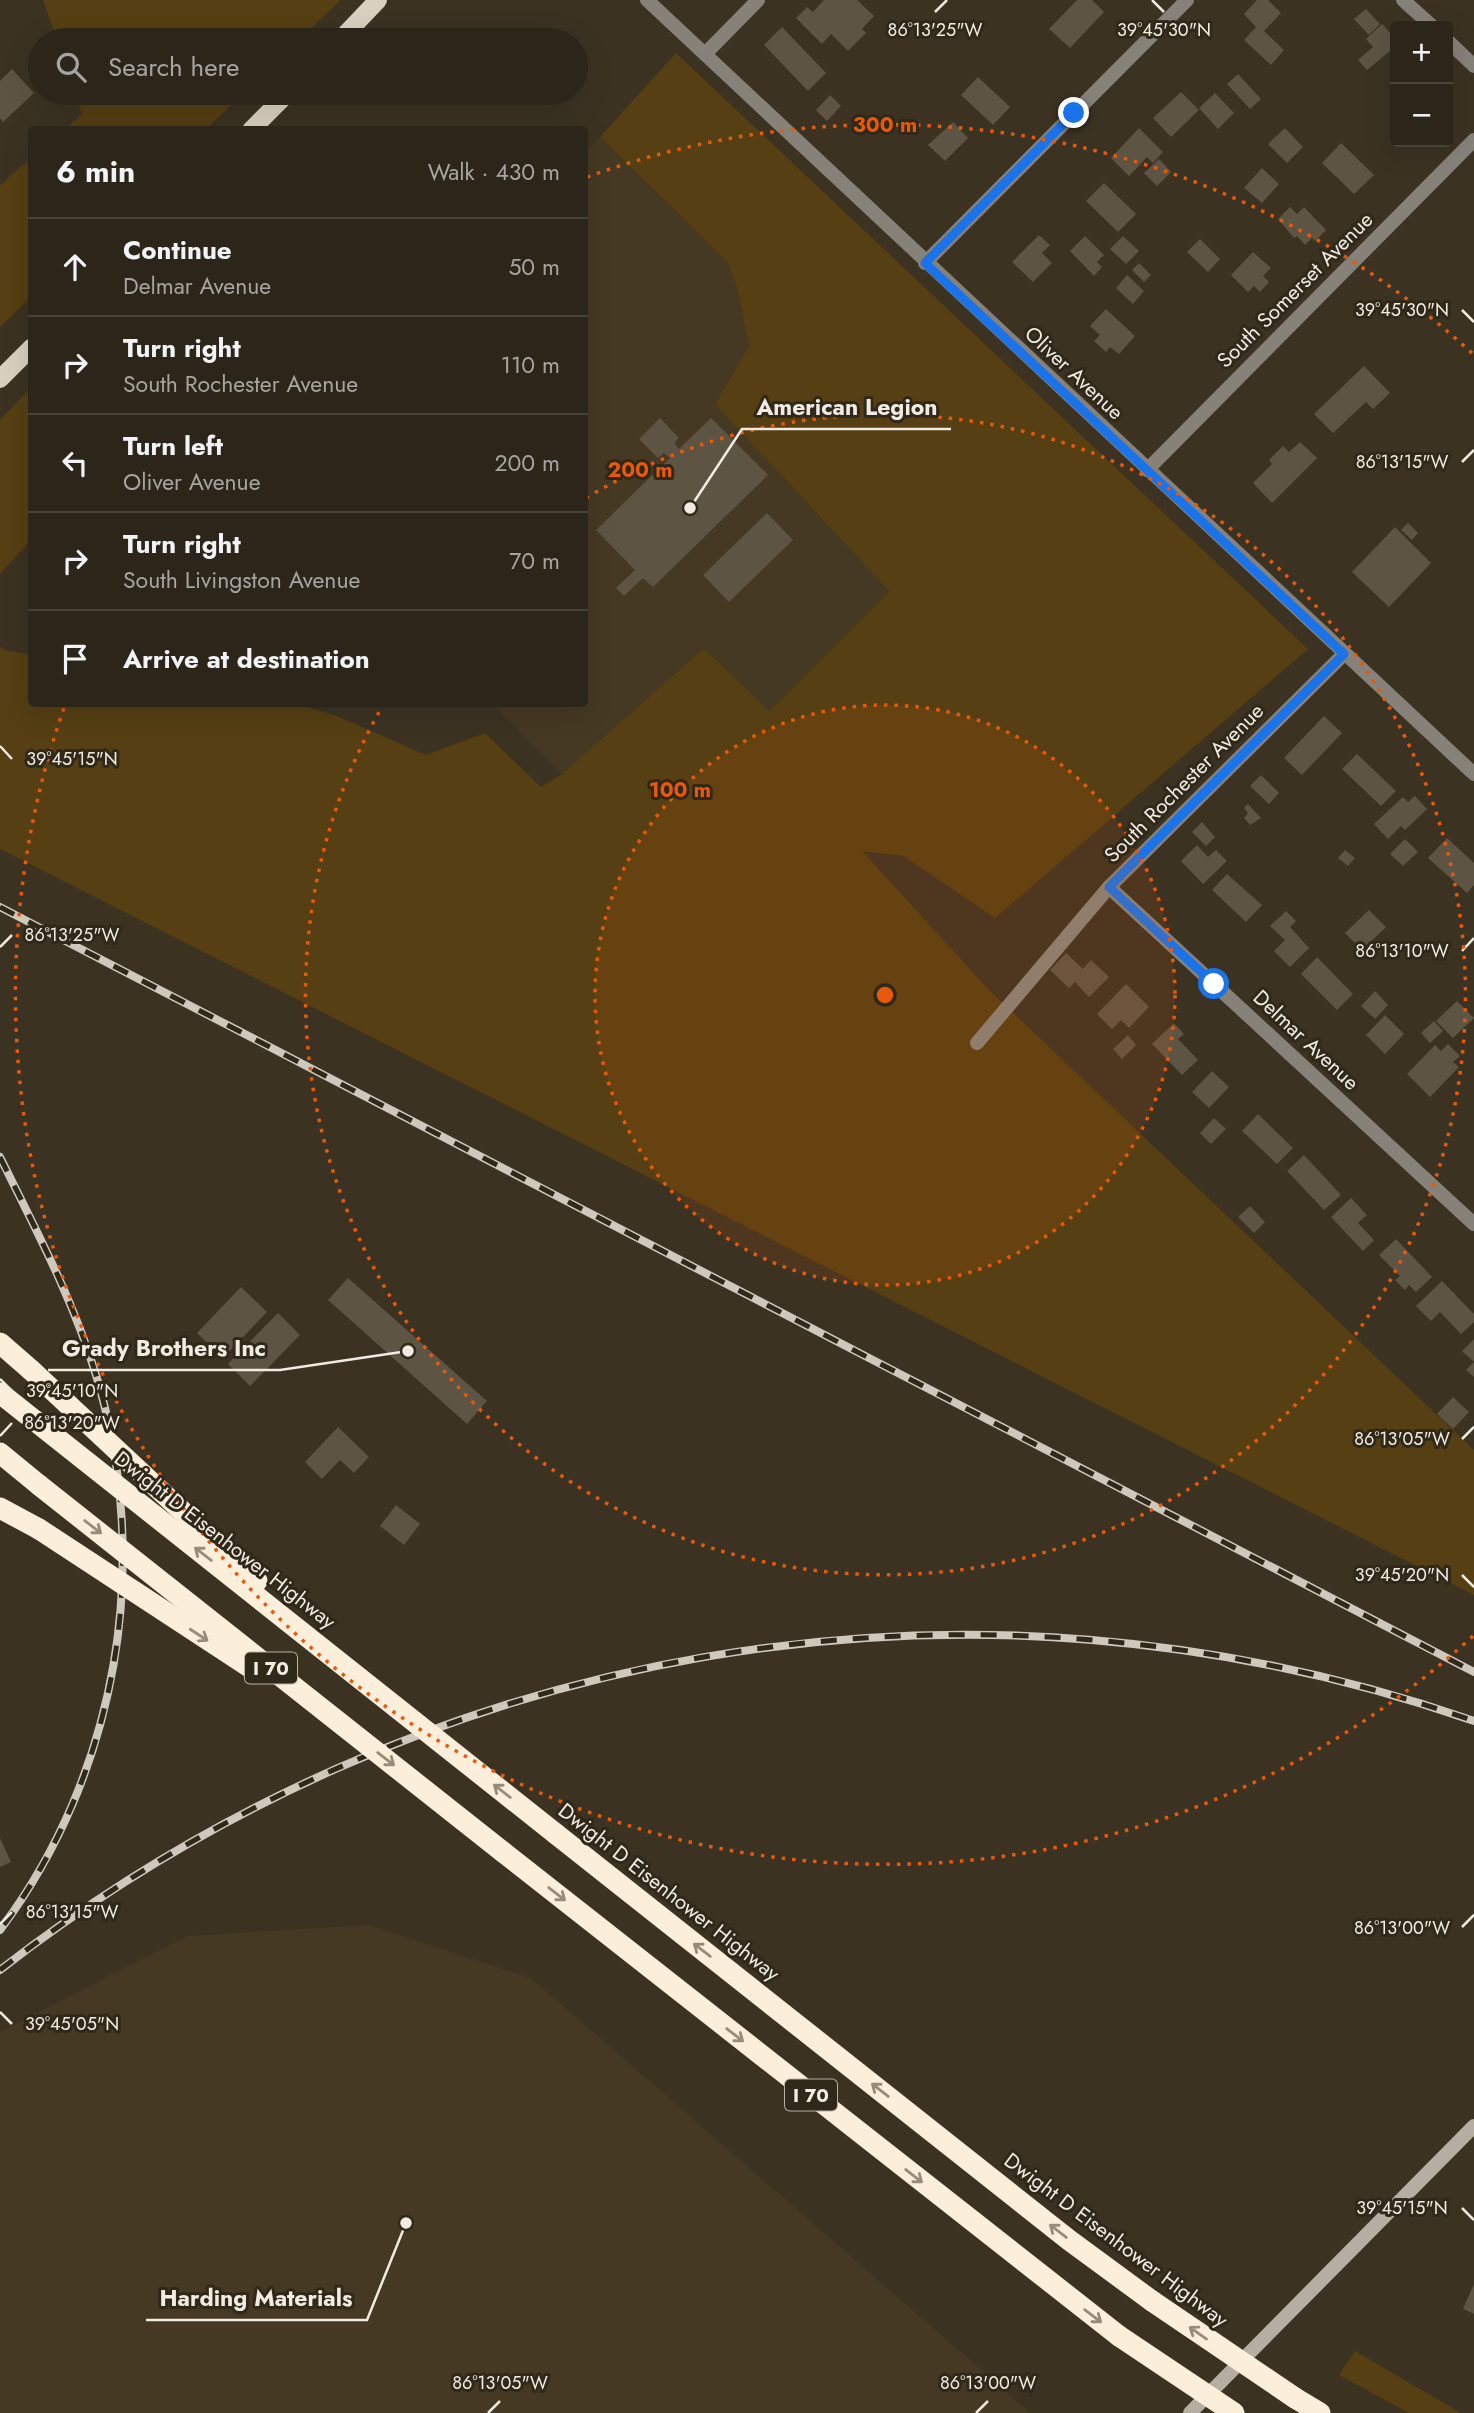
<!DOCTYPE html>
<html lang="en">
<head>
<meta charset="utf-8">
<style>
  body { margin:0; font-family:Jost,sans-serif; background:#383227; color:#f1f3f6 }
  .controls { position:absolute; right:21px; top:21px; display:grid; overflow:hidden; border-radius:7px; box-shadow:0 7px 28px #0002 }
  .controls button { width:63px; height:63px; display:grid; place-items:center; padding:0; border:0; border-bottom:2px solid #484339; background:#2c261a; color:#f1f3f6; font:35px sans-serif }
  .stop { position:absolute; width:21px; height:21px; margin:-16px; border:5px solid #1a73e8; border-radius:50%; background:#fff }
  .stop.end { background:#1a73e8; border-color:#fff; box-shadow:0 2px 7px #0008 }
  .list { margin:0; padding:0; list-style:none }
  h2 { display:flex; justify-content:space-between; align-items:center; height:91px; margin:0; padding:0 28px; font-size:30px }
  h2 small { font-size:23px; font-weight:400; color:#a6a5a2 }
  .list li { display:grid; grid-template-columns:46px 1fr auto; gap:21px; align-items:center; box-sizing:border-box; height:98px; padding:0 28px; border-top:2px solid #484339 }
  .list b { display:block; font-size:26px; white-space:nowrap }
  .list p { margin:0; font-size:23px; white-space:nowrap; color:#a6a5a2 }
  .list em { font-size:23px; font-style:normal; color:#a6a5a2 }
  .icon { flex:none; width:38px; height:38px; fill:none; stroke:currentColor; stroke-width:2; stroke-linecap:round; stroke-linejoin:round }
  .map { position:relative; flex:none; width:1474px; height:2413px; overflow:hidden }
  .search { position:absolute; background:#2c261a; box-shadow:0 7px 28px #0002; left:28px; top:28px; width:560px; height:77px; display:flex; align-items:center; gap:18px; box-sizing:border-box; padding:0 24px; border-radius:38px; color:#a6a5a2; font-size:26px }
  .panel { position:absolute; background:#2c261a; box-shadow:0 7px 28px #0002; left:28px; top:126px; width:560px; height:581px; border-radius:7px }
  .map>svg:first-child { display:block }
  .built { fill:#453923 }
  .green { fill:#553f13 }
  .building { fill:#5e5444 }
  .lines { fill:none; stroke-linecap:round; stroke-linejoin:round }
  .street { stroke:#86827a; stroke-width:14 }
  .secondary { stroke:#b5aea2; stroke-width:14 }
  .primary { stroke:#dad0c0; stroke-width:18 }
  .highway { stroke:#fbefdc; stroke-width:21 }
  .rail-casing { stroke:#cec8bd; stroke-width:8 }
  .rail { stroke:#302819; stroke-width:5; stroke-dasharray:16; stroke-linecap:butt }
  .highway-bridge { stroke:#fbefdc; stroke-width:21 }
  .oneway { stroke:#968c7a }
  .route { stroke:#1a73e8; stroke-width:9 }
  .ticks { fill:none; stroke:#f1ebe2; stroke-width:2.5 }
  .ring { fill:none; stroke:#e8590c; stroke-width:3.5; stroke-dasharray:3.5 7 }
  .labels { text-anchor:middle; stroke-width:6; stroke-linejoin:round; paint-order:stroke }
  .shield { fill:#302819; stroke:#b7b0a6; stroke-width:2 }
  .shield-label { font-size:19px; font-weight:bold; fill:#f1ebe2 }
  .street-label { font-size:21px; fill:#f1ebe2; stroke:#302819 }
  .ticks-label { font-size:18px; text-anchor:middle; fill:#f1ebe2; stroke:#302819; stroke-width:6; stroke-linejoin:round; paint-order:stroke }
  .centre { fill:#e8590c; stroke:#302819; stroke-width:3.5 }
  .ring-label { font-size:21px; text-anchor:middle; font-weight:bold; fill:#e8590c; stroke:#302819; stroke-width:6; stroke-linejoin:round; paint-order:stroke }
  .leader { fill:none; stroke:#f1ebe2; stroke-width:2.5 }
  .callout-dot { fill:#f1ebe2; stroke:#302819; stroke-width:2.5 }
  .callout-label { font-size:23px; text-anchor:middle; font-weight:bold; fill:#f1ebe2; stroke:#302819; stroke-width:6; stroke-linejoin:round; paint-order:stroke }
</style>
</head>
<body>
<div class="map">
<svg width="1474" height="2413" viewBox="0 0 1474 2413">
  <rect width="100%" height="100%" fill="#3b3222"/>
  <g class="built">
    <path d="M600 137 728 263 737 288 749 346 715 404 889 591 769 711 704 648 562 774 492 704H584V153Z"/>
    <path d="M369 1925 531 1978 1031 2413H0V2032L187 1936Z"/>
  </g>
  <g class="green">
    <path d="M43 0H341L299 40H57Z"/>
    <path d="M676 53 1308 649 995 918 904 856 862 851 989 990 1474 1450V1595L0 849V646L4 650 31 655 32 704H296L337 716 426 755 485 733 541 787 562 774 704 648 769 711 889 591 715 404 749 346 737 288 728 263 600 137Z"/>
    <path d="M75 93H244L206 129H65L82 114Z"/>
    <path d="M31 158V297L0 327V185Z"/>
    <path d="M31 388V545L28 543 0 574V420Z"/>
    <path d="M1355 2351 1461 2413H1409L1339 2375Z"/>
  </g>
  <g class="building">
    <path d="M824 0H857L874 16 862 29 866 33 848 51 831 34 822 44 796 18 807 7 813 12Z"/>
    <path d="M1077 0H1092L1104 12 1070 48 1049 29Z"/>
    <path d="M1257 0H1268L1281 13 1264 31 1284 50 1271 65 1244 40 1256 27 1244 14Z"/>
    <path d="M1366 9 1380 24 1369 35 1354 19Z"/>
    <path d="M1382 24 1395 38V47L1367 70 1358 60 1373 47 1366 39Z"/>
    <path d="M782 27 826 73 808 91 764 45Z"/>
    <path d="M12 69 34 93 3 122 0 118V81Z"/>
    <path d="M1238 74 1261 99 1250 109 1227 84Z"/>
    <path d="M978 77 1010 107 993 125 961 95Z"/>
    <path d="M1181 92 1199 110 1171 137 1153 118Z"/>
    <path d="M1215 93 1234 113 1218 129 1199 108Z"/>
    <path d="M830 95 841 106 827 121 816 110Z"/>
    <path d="M953 122 968 138 945 161 928 145Z"/>
    <path d="M1139 128 1163 152 1153 163 1147 157 1129 176 1111 158Z"/>
    <path d="M1285 128 1303 147 1287 163 1268 144Z"/>
    <path d="M1341 143 1374 175 1354 194 1322 163Z"/>
    <path d="M1159 159 1171 172 1157 186 1144 173Z"/>
    <path d="M1262 168 1279 184 1262 203 1244 188Z"/>
    <path d="M1104 183 1136 214 1118 232 1086 201Z"/>
    <path d="M1290 207 1297 214 1304 207 1326 230 1315 241 1312 238 1305 245 1297 236 1294 238 1278 219Z"/>
    <path d="M1039 235 1050 245 1042 253 1052 263 1033 282 1012 262Z"/>
    <path d="M1085 236 1104 255 1097 262 1102 267 1094 276 1070 251Z"/>
    <path d="M1123 236 1139 251 1126 264 1110 249Z"/>
    <path d="M1200 239 1220 259 1208 272 1187 252Z"/>
    <path d="M1253 252 1271 268 1263 276 1269 282 1260 292 1254 286 1248 292 1231 275Z"/>
    <path d="M1139 263 1151 275 1144 282 1132 270Z"/>
    <path d="M1127 275 1144 291 1133 304 1116 288Z"/>
    <path d="M1106 309 1135 336 1119 354 1110 347 1106 352 1094 341 1100 335 1090 326Z"/>
    <path d="M1364 366 1390 393 1373 409 1366 402 1333 433 1314 414Z"/>
    <path d="M660 418 679 438 674 443 679 449 711 418 768 475 653 587 643 578 624 596 616 588 635 570 596 530 670 458 664 453 658 458 639 439Z"/>
    <path d="M1300 442 1317 458 1272 503 1253 483 1272 464 1269 460 1283 446 1289 452Z"/>
    <path d="M767 513 793 540 729 602 703 575Z"/>
    <path d="M1408 523 1418 533 1412 540 1401 530Z"/>
    <path d="M1395 527 1431 563 1389 607 1352 572Z"/>
    <path d="M1324 716 1342 733 1302 775 1284 758Z"/>
    <path d="M1357 754 1396 791 1381 806 1342 769Z"/>
    <path d="M1261 775 1279 793 1269 804 1250 786Z"/>
    <path d="M1415 796 1427 809 1405 830 1401 826 1388 839 1374 824 1403 797 1408 802Z"/>
    <path d="M1248 804 1261 818 1250 825 1244 818 1248 813 1244 808Z"/>
    <path d="M1202 822 1215 837 1206 846 1192 832Z"/>
    <path d="M1447 838 1474 863V885L1467 893 1428 858Z"/>
    <path d="M1405 839 1418 852 1403 866 1390 854Z"/>
    <path d="M1197 845 1208 857 1216 850 1227 861 1203 884 1181 861Z"/>
    <path d="M1345 850 1355 858 1348 866 1338 858Z"/>
    <path d="M1227 874 1262 905 1246 922 1212 890Z"/>
    <path d="M1369 910 1386 927 1362 950 1345 933Z"/>
    <path d="M1286 911 1296 921 1290 927 1309 948 1290 967 1274 951 1285 940 1270 926Z"/>
    <path d="M1066 953 1083 969 1091 960 1109 977 1089 997 1075 982 1069 988 1050 970Z"/>
    <path d="M1317 957 1353 994 1337 1010 1301 974Z"/>
    <path d="M1126 984 1149 1007 1129 1028 1121 1020 1112 1029 1097 1014Z"/>
    <path d="M1375 991 1388 1005 1375 1019 1361 1006Z"/>
    <path d="M1457 1001 1474 1018 1453 1038 1436 1021Z"/>
    <path d="M1385 1015 1404 1034 1385 1054 1366 1035Z"/>
    <path d="M1434 1021 1443 1031 1430 1043 1421 1033Z"/>
    <path d="M1174 1023 1184 1034 1178 1039 1198 1060 1182 1075 1152 1044Z"/>
    <path d="M1128 1035 1136 1045 1122 1059 1113 1049Z"/>
    <path d="M1448 1044 1460 1056 1453 1062 1459 1067 1430 1097 1407 1074 1435 1045 1441 1051Z"/>
    <path d="M1212 1071 1229 1087 1209 1108 1192 1092Z"/>
    <path d="M1258 1114 1293 1148 1277 1164 1242 1131Z"/>
    <path d="M1214 1118 1226 1129 1211 1144 1200 1133Z"/>
    <path d="M1304 1155 1341 1195 1324 1210 1287 1171Z"/>
    <path d="M1351 1198 1367 1215 1358 1223 1374 1240 1363 1251 1331 1217Z"/>
    <path d="M1250 1206 1265 1222 1254 1233 1238 1217Z"/>
    <path d="M1396 1239 1432 1277 1416 1292 1409 1285 1405 1290 1395 1280 1400 1276 1379 1255Z"/>
    <path d="M348 1278 487 1401 467 1424 328 1300Z"/>
    <path d="M1442 1281 1474 1314V1322L1461 1334 1440 1312 1431 1321 1416 1306Z"/>
    <path d="M241 1287 267 1312 223 1358 197 1333Z"/>
    <path d="M278 1313 300 1335 250 1386 228 1364Z"/>
    <path d="M1474 1339V1377L1466 1370 1474 1362 1462 1351Z"/>
    <path d="M1453 1397 1469 1412 1453 1429 1437 1414Z"/>
    <path d="M338 1427 369 1457 354 1473 340 1460 322 1479 305 1462Z"/>
    <path d="M396 1505 420 1524 404 1545 380 1526Z"/>
    <path d="M0 1838 11 1862 0 1867Z"/>
    <path d="M1474 2284V2314L1463 2309Z"/>
  </g>
  <g class="lines">
    <g class="street">
      <path d="M647 0 1474 774"/>
      <path d="M1403 0 1432 26"/>
      <path d="M1448 41 1474 66"/>
      <path d="M705 54 758 0"/>
      <path d="M925 263 1187 0"/>
      <path d="M1147 470 1474 140"/>
      <path d="M1109 887 1474 1224"/>
      <path d="M977 1043 1109 887 1344 654"/>
    </g>
    <path class="secondary" d="M1190 2413 1474 2126"/>
    <g class="primary">
      <path d="M340 40 378 0"/>
      <path d="M251 130 288 93"/>
      <path d="M0 379 32 347"/>
    </g>
    <g class="highway">
      <path d="M0 1343 31 1370"/>
      <path d="M0 1393 34 1420"/>
      <path d="M0 1453 39 1485"/>
      <path d="M0 1508 39 1529"/>
      <path d="M556 1834 1069 2240 1152 2301"/>
      <path d="M503 1852 1119 2336"/>
      <path d="M1295 2398 1320 2413"/>
    </g>
    <g class="rail-casing">
      <g id="rail">
        <path d="M0 907 1474 1672"/>
        <path d="M0 1157C35 1228 73 1299 96 1375 153 1563 118 1773 0 1930"/>
        <path d="M0 1970C422 1643 967 1545 1474 1721"/>
      </g>
    </g>
    <use href="#rail" class="rail"/>
    <g class="highway-bridge">
      <path d="M31 1370 257 1581"/>
      <path d="M34 1420 556 1834"/>
      <path d="M39 1485 503 1852"/>
      <path d="M39 1529 254 1670"/>
      <path d="M1152 2301 1295 2398"/>
      <path d="M1119 2336 1234 2413"/>
    </g>
  </g>
  <defs><path id="oneway-shaft" d="M-6 0H5M1.5-3L5.5 0L1.5 3" fill="none" stroke-width="1.6" stroke-linecap="round" stroke-linejoin="round" transform="scale(1.75)"/></defs>
  <g class="oneway">
    <use href="#oneway-shaft" transform="translate(93 1527) rotate(38)"/>
    <use href="#oneway-shaft" transform="translate(203 1554) rotate(-142)"/>
    <use href="#oneway-shaft" transform="translate(199 1635) rotate(33)"/>
    <use href="#oneway-shaft" transform="translate(386 1759) rotate(38)"/>
    <use href="#oneway-shaft" transform="translate(502 1791) rotate(-142)"/>
    <use href="#oneway-shaft" transform="translate(557 1894) rotate(38)"/>
    <use href="#oneway-shaft" transform="translate(702 1950) rotate(-142)"/>
    <use href="#oneway-shaft" transform="translate(735 2035) rotate(38)"/>
    <use href="#oneway-shaft" transform="translate(880 2090) rotate(-142)"/>
    <use href="#oneway-shaft" transform="translate(914 2176) rotate(38)"/>
    <use href="#oneway-shaft" transform="translate(1058 2231) rotate(-142)"/>
    <use href="#oneway-shaft" transform="translate(1093 2316) rotate(37)"/>
    <use href="#oneway-shaft" transform="translate(1198 2333) rotate(-145)"/>
  </g>
  <g class="lines">
    <path class="route" d="M1074 113 925 263 1344 654 1109 887 1214 984"/>
  </g>
  <path class="ticks" d="M1152 0 1164 12M935 12 947 0M1462 310 1474 322M1462 462 1474 450M0 746 12 759M0 947 12 935M1462 951 1474 938M0 1379 12 1391M0 1436 12 1423M1462 1439 1474 1427M1462 1575 1474 1587M0 1924 12 1912M1462 1927 1474 1915M0 2012 12 2024M1462 2208 1474 2220M488 2413 500 2401M976 2413 988 2401"/>
  <circle cx="885" cy="995" r="290" fill="#e8590c" fill-opacity=".12"/>
  <g class="ring">
    <circle cx="885" cy="995" r="290"/>
    <path d="M586 498A580 580 0 1 1 383 705"/>
    <path d="M1473 1636A870 870 0 0 1 65 705M587 177A870 870 0 0 1 1473 354"/>
  </g>
  <g class="labels">
    <g class="shield">
      <rect x="245" y="1652.5" width="52" height="31" rx="5"/>
      <rect x="785" y="2079.5" width="52" height="31" rx="5"/>
    </g>
    <g class="shield-label">
      <text x="271" y="1675">I 70</text>
      <text x="811" y="2102">I 70</text>
    </g>
    <g class="street-label">
      <text transform="translate(1295 290) rotate(-45)" y="7">South Somerset Avenue</text>
      <text transform="translate(1074 373) rotate(43)" y="7">Oliver Avenue</text>
      <text transform="translate(1184 783) rotate(-45)" y="7">South Rochester Avenue</text>
      <text transform="translate(1306 1040) rotate(43)" y="7">Delmar Avenue</text>
      <text transform="translate(225 1540) rotate(38)" y="7">Dwight D Eisenhower Highway</text>
      <text transform="translate(669 1892) rotate(38)" y="7">Dwight D Eisenhower Highway</text>
      <text transform="translate(1116 2240) rotate(37)" y="7">Dwight D Eisenhower Highway</text>
    </g>
  </g>
  <g class="ticks-label">
    <text x="935" y="36">86°13'25"W</text>
    <text x="1164" y="36">39°45'30"N</text>
    <text x="1402" y="316">39°45'30"N</text>
    <text x="1402" y="468">86°13'15"W</text>
    <text x="72" y="765">39°45'15"N</text>
    <text x="72" y="941">86°13'25"W</text>
    <text x="1402" y="957">86°13'10"W</text>
    <text x="72" y="1397">39°45'10"N</text>
    <text x="72" y="1429">86°13'20"W</text>
    <text x="1402" y="1445">86°13'05"W</text>
    <text x="1402" y="1581">39°45'20"N</text>
    <text x="72" y="1918">86°13'15"W</text>
    <text x="1402" y="1934">86°13'00"W</text>
    <text x="72" y="2030">39°45'05"N</text>
    <text x="1402" y="2214">39°45'15"N</text>
    <text x="500" y="2389">86°13'05"W</text>
    <text x="988" y="2389">86°13'00"W</text>
  </g>
  <circle cx="885" cy="995" r="10" class="centre"/>
  <g class="ring-label">
    <text x="885" y="132">300 m</text>
    <text x="640" y="477">200 m</text>
    <text x="680" y="797">100 m</text>
  </g>
  <path class="leader" d="M690 508L742 429H951M408 1351L280 1370H48M406 2223L367 2320H146"/>
  <g class="callout-dot">
    <circle cx="690" cy="508" r="7"/>
    <circle cx="408" cy="1351" r="7"/>
    <circle cx="406" cy="2223" r="7"/>
  </g>
  <g class="callout-label">
    <text x="847" y="415">American Legion</text>
    <text x="164" y="1356">Grady Brothers Inc</text>
    <text x="256" y="2306">Harding Materials</text>
  </g>
</svg>
<div class="controls">
<button>+</button>
<button>−</button>
</div>
<div class="stop" style="left:1214px;top:984px"></div>
<div class="stop end" style="left:1074px;top:113px"></div>
<div class="search"><svg class="icon" aria-label="search" viewBox="0 0 24 24"><circle cx="10" cy="10" r="6"/><path d="M15 15l6 6"/></svg>Search here</div>
<section class="panel">
<h2>6 min<small>Walk · 430 m</small></h2>
<ul class="list">
<li><svg class="icon" aria-label="ahead" viewBox="0 0 24 24"><path d="M12 20V5M6 11l6-6 6 6"/></svg><div><b>Continue</b><p>Delmar Avenue</p></div><em>50 m</em></li>
<li><svg class="icon" aria-label="right" viewBox="0 0 24 24"><path d="M7 20v-9h11M14 6l5 5-5 5"/></svg><div><b>Turn right</b><p>South Rochester Avenue</p></div><em>110 m</em></li>
<li><svg class="icon" aria-label="left" viewBox="0 0 24 24"><path d="M17 20v-9H6M10 6l-5 5 5 5"/></svg><div><b>Turn left</b><p>Oliver Avenue</p></div><em>200 m</em></li>
<li><svg class="icon" aria-label="right" viewBox="0 0 24 24"><path d="M7 20v-9h11M14 6l5 5-5 5"/></svg><div><b>Turn right</b><p>South Livingston Avenue</p></div><em>70 m</em></li>
<li><svg class="icon" aria-label="arrive" viewBox="0 0 24 24"><path d="M6 21V4h12l-3 4 3 4H6"/></svg><div><b>Arrive at destination</b></div></li>
</ul>
</section>
</div>
</body>
</html>
